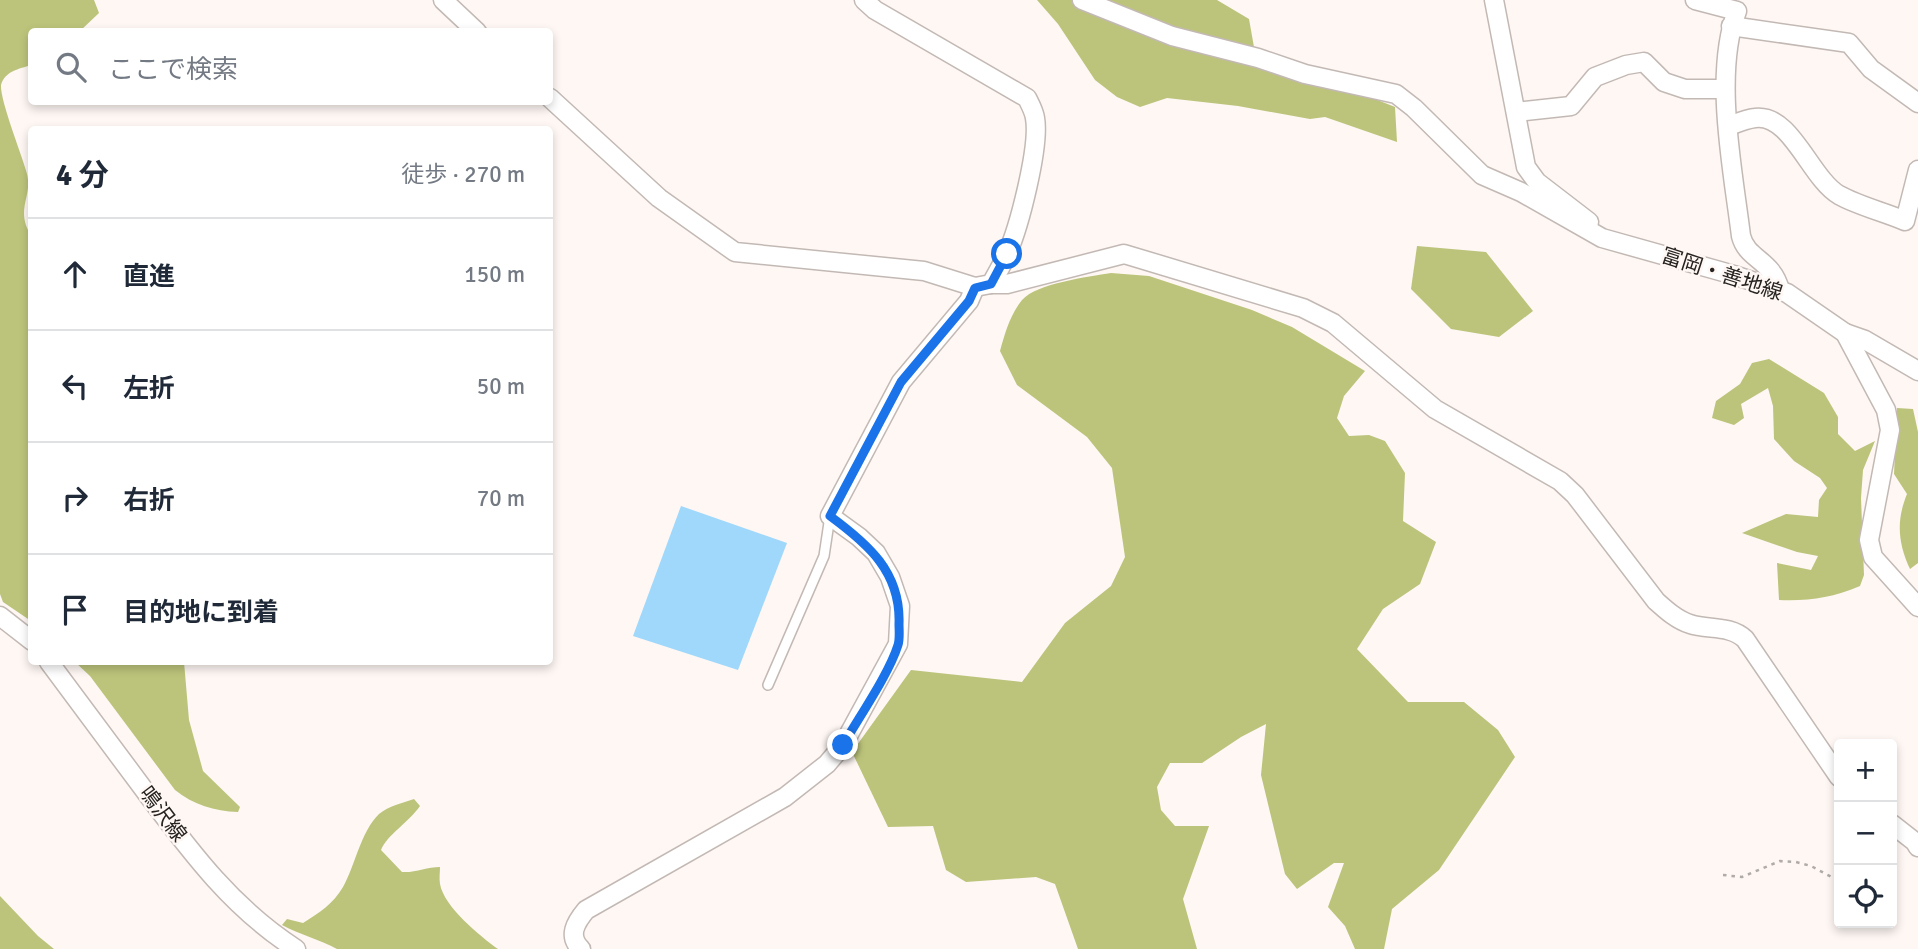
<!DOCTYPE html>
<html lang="ja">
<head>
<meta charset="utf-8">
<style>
  body { margin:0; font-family:Signika,"Noto Sans JP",sans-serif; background:#f6f6f7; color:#1f2937 }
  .controls { position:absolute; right:21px; bottom:21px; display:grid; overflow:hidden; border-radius:7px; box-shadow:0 4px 10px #0003 }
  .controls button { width:63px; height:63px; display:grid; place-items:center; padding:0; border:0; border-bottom:2px solid #e0e1e3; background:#fff; color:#1f2937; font:35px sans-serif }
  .stop { position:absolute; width:21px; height:21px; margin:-16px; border:5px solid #1a73e8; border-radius:50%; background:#fff }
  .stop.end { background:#1a73e8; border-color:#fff; box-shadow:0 2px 7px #0008 }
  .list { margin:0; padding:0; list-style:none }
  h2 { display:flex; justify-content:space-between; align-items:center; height:91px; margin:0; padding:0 28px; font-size:30px }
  h2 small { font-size:23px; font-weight:400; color:#747a83 }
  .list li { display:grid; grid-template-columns:46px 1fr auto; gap:21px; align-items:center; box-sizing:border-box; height:112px; padding:0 28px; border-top:2px solid #e0e1e3 }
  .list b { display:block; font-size:26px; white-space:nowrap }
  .list em { font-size:23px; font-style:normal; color:#747a83 }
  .icon { flex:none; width:38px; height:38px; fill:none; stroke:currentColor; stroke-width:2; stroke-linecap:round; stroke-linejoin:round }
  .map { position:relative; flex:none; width:1918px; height:949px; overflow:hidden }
  .search { position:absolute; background:#fff; box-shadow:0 4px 10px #0003; left:28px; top:28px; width:525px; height:77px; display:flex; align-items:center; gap:18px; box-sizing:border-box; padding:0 24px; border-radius:7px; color:#747a83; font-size:26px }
  .panel { position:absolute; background:#fff; box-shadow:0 4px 10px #0003; left:28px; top:126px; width:525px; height:539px; border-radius:7px }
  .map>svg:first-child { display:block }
  .forest { fill:#bcc47b }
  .water { fill:#9fd8fb }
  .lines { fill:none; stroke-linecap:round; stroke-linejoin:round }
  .lane-casing { stroke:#c3b9b4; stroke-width:12 }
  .street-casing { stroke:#c3b9b4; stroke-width:21 }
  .path { stroke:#b0aba8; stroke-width:2.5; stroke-dasharray:3.5 5; stroke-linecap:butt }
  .lane { stroke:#fff; stroke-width:9 }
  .street { stroke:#fff; stroke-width:18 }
  .route { stroke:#1a73e8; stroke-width:9 }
  .labels { text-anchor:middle; stroke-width:5; stroke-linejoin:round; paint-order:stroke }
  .street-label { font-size:21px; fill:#262320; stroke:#fef7f4 }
</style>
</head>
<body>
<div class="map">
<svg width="1918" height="949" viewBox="0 0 1918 949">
  <rect width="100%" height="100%" fill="#fef7f4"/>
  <g class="forest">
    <path d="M0 0H94L99 13 80 31 32 32 31 65C19 69 5 71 1 85 0 101 22 155 27 174 33 197 14 210 32 237L31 621 3 602 0 594Z"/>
    <path d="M1037 0H1217L1249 19 1257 64 1333 90 1370 97 1395 107 1397 142 1325 117 1310 119 1238 106 1167 98 1140 107 1117 97 1095 80 1058 24Z"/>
    <path d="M1417 246 1486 252 1533 311 1499 337 1451 329 1411 289Z"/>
    <path d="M1111 273 1149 276 1252 310 1292 327 1365 371 1344 396 1337 418 1349 436 1369 435 1385 441 1405 473 1403 521 1436 542 1420 584 1383 609 1357 649 1408 702H1464L1498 730 1515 757 1439 870 1392 909 1384 949H1355L1345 926 1328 907 1344 863H1334L1297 889 1285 874 1261 775 1266 724 1241 737 1202 763H1170L1157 787 1161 810 1175 826H1209L1183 899 1197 949H1078L1055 884 1036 877 966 882 946 870 933 826 888 827 852 752 911 670 1022 682 1065 623 1111 586 1125 557 1112 468 1087 437 1017 385 1000 351C1005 333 1010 315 1022 300 1037 283 1088 277 1111 273Z"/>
    <path d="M1769 359 1824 393 1838 417V434L1855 451 1875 441 1863 470 1861 498 1864 575 1860 586C1831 598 1810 601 1779 600L1777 563 1811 570 1818 556 1797 552 1742 533 1786 514 1818 517 1819 500 1827 488 1820 478 1794 461 1774 439 1773 406 1768 388 1741 404 1744 418 1734 425 1712 418 1716 401 1740 384 1752 363Z"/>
    <path d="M1897 408 1913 409 1918 432V563L1910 569C1898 543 1896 521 1907 494L1894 474Z"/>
    <path d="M75 662H184L189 720 203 771 240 807 238 812C214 811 194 805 175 790L90 676Z"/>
    <path d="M414 799 420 806C409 822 387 835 381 850L402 872C415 873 427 867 440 867 440 872 439 878 440 884 444 907 480 936 498 949H337C319 939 300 935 282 925L287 919 303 923C319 913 333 904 343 887 355 866 361 831 379 814 389 806 402 803 414 799Z"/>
    <path d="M0 896 38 936 54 949H0Z"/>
  </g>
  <path class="water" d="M681 506 787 543 738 670 633 636Z"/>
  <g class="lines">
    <g class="lane-casing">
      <path id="lane" d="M768 685 824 556 830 516"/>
    </g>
    <g class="street-casing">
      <g id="street">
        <path d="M443 0 477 32"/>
        <path d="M1082 0 1172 36 1258 58 1305 74 1396 94 1414 108 1482 175 1521 192 1602 238 1734 275 1787 293 1845 333 1886 410 1890 430 1869 540 1873 557 1918 607"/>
        <path d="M1494 0 1526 167 1537 182 1589 222"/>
        <path d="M1695 0 1737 11C1713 74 1733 170 1741 236 1747 260 1772 259 1780 290"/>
        <path d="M1731 26 1849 43 1871 69 1918 103"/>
        <path d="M550 98 659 198 735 252 924 271 975 287 991 284C996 275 1002 265 1006 256 1019 229 1040 146 1035 118 1034 111 1030 104 1027 98L875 10 864 0"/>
        <path d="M1516 112 1571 106 1595 77 1626 65 1644 62 1664 82 1685 89H1725"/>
        <path d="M1729 126C1737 123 1746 119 1755 118 1791 113 1810 178 1839 195 1859 206 1884 212 1905 221L1918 170"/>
        <path d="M991 284H1007L1124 254 1303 308 1333 323 1435 409 1560 481 1575 495 1656 601C1666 610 1677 620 1690 624 1708 630 1730 625 1745 639L1839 777"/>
        <path d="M1845 333 1865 340 1918 371"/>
        <path d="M0 616 32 641"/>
        <path d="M49 662C81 705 113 748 145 791 190 851 232 908 296 949"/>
        <path d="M1892 824 1915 842 1918 847"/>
        <path d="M581 949C567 936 576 922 586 910L785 797 827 764 843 745 898 644 900 606 890 577 876 553 859 537 830 516 901 382 969 301 975 287"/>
      </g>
    </g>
    <path class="path" d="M1723 875 1742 877 1780 861 1796 862 1811 866 1839 881"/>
    <use href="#lane" class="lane"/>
    <use href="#street" class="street"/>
  </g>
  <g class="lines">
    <path class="route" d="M843 745C859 717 889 674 898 645 900 639 899 630 899 624 901 572 868 544 830 516L901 382 969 301 975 288 991 284 1007 254"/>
  </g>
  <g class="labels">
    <g class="street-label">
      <text transform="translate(1722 274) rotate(18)" y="7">富岡・善地線</text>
      <text transform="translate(163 814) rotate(53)" y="7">鳴沢線</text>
    </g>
  </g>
</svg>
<div class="controls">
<button>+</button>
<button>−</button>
<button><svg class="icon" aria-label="locate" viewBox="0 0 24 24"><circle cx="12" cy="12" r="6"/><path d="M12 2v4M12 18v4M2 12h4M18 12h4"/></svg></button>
</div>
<div class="stop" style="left:1007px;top:254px"></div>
<div class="stop end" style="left:843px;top:745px"></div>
<div class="search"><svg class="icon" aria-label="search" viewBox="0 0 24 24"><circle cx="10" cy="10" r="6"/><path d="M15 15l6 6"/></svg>ここで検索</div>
<section class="panel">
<h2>4 分<small>徒歩 · 270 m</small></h2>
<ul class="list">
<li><svg class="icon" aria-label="ahead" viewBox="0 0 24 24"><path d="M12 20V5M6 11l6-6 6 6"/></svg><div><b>直進</b></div><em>150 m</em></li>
<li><svg class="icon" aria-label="left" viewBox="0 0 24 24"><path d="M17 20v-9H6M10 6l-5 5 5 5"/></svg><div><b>左折</b></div><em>50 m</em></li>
<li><svg class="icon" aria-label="right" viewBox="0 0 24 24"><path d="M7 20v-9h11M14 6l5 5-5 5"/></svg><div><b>右折</b></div><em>70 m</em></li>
<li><svg class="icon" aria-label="arrive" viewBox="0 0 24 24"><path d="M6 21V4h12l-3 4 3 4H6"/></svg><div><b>目的地に到着</b></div></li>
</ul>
</section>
</div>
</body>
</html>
